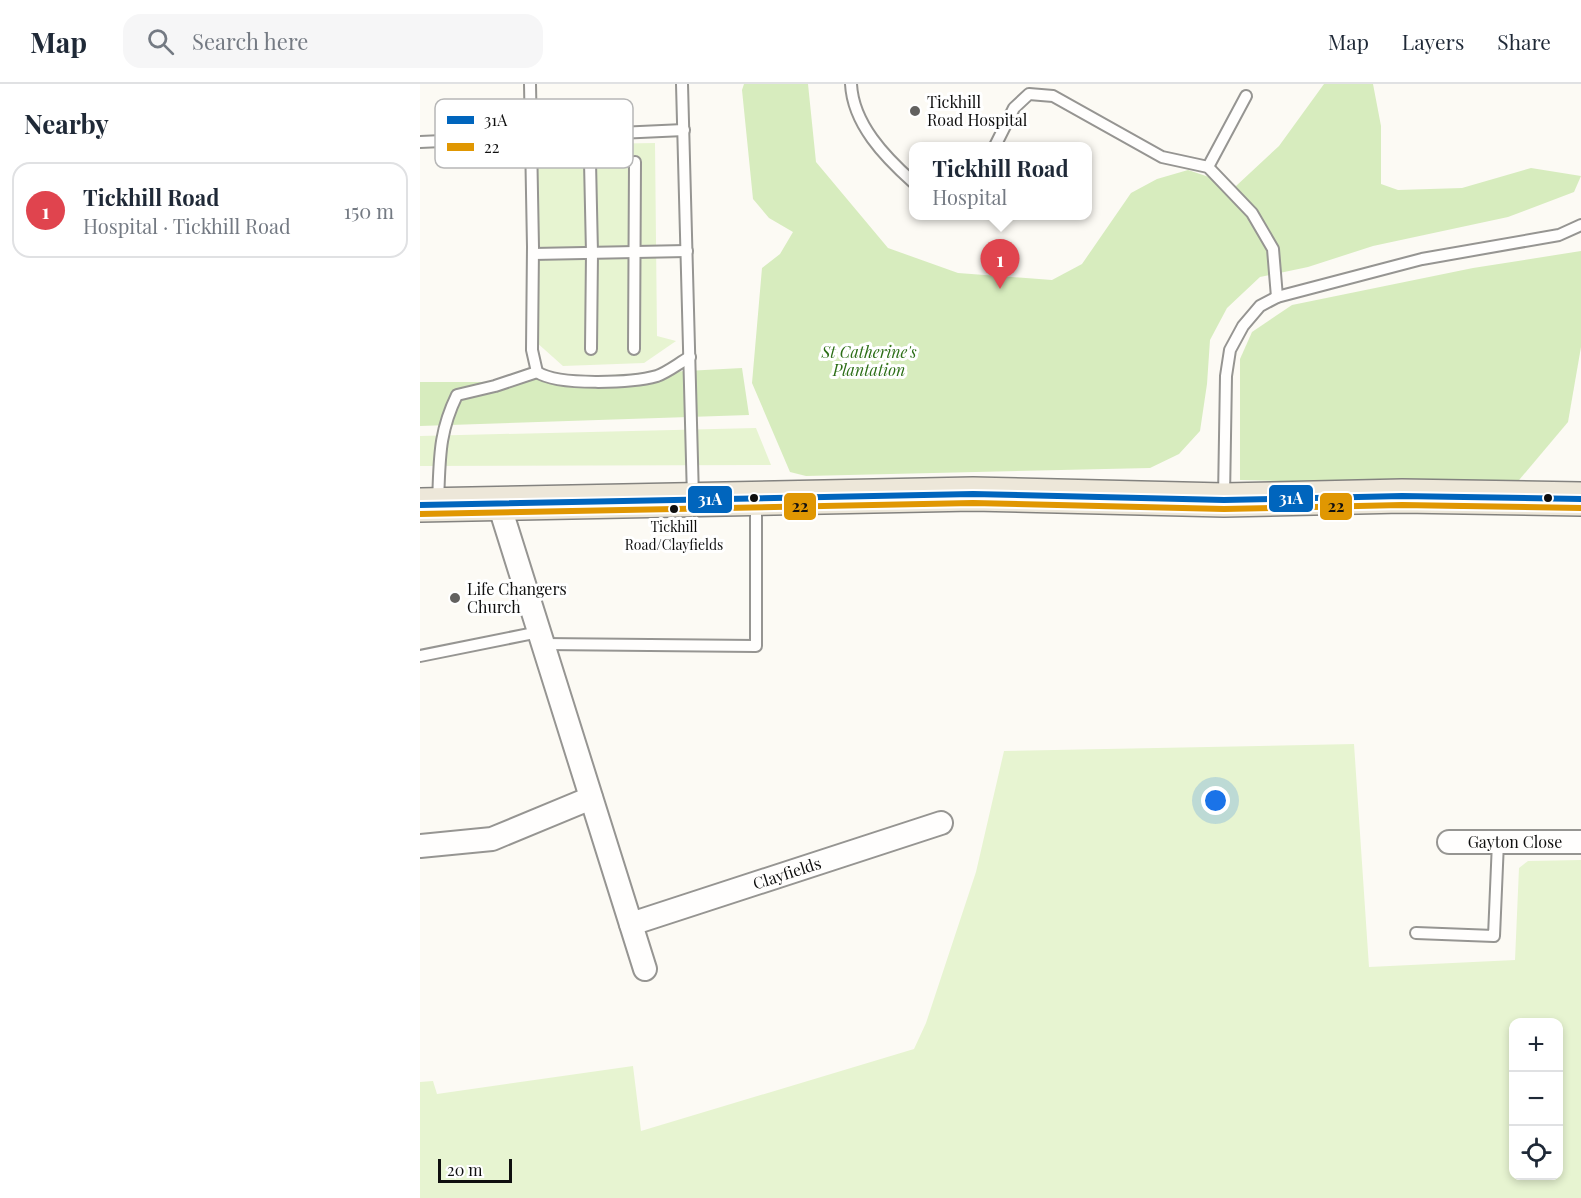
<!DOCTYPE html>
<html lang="en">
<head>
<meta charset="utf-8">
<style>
  body { margin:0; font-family:"Playfair Display",serif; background:#f6f6f7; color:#1f2937 }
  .controls { position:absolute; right:18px; bottom:18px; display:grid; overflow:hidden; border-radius:12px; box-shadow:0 3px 9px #0003 }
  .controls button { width:54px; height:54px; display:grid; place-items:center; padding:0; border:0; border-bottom:2px solid #e0e1e3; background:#fff; color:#1f2937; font:30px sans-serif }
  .scale { position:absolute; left:18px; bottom:15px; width:74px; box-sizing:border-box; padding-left:6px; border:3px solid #0f0f0f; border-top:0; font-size:16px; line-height:21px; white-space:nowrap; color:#0f0f0f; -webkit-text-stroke:4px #fff; paint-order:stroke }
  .you { position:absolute; left:796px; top:717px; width:21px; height:21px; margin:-15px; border:4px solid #fff; border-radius:50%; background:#1a73e8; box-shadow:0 0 0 9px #1a73e833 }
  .badge { display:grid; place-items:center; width:39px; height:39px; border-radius:50%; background:#0b8043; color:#fff; font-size:20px; font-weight:700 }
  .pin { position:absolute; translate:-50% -50px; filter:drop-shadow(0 2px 3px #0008) }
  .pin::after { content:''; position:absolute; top:32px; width:21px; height:18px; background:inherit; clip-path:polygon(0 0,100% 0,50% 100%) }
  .popup { position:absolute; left:489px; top:58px; width:183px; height:78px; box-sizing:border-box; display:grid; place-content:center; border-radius:12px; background:#fff; filter:drop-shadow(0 2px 4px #0005); font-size:20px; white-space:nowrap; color:#747a83 }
  .popup b { font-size:22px; color:#1f2937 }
  .popup::after { content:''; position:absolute; left:50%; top:100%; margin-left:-12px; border:12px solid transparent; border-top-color:#fff }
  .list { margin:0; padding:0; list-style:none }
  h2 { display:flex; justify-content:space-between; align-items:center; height:78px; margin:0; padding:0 24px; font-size:26px }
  h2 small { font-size:20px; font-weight:400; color:#747a83 }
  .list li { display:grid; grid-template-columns:39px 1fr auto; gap:18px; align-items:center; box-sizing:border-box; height:96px; margin:0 12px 12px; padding:0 12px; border:2px solid #e0e1e3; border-radius:18px }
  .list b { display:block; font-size:22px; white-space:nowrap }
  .list p { margin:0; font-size:20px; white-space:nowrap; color:#747a83 }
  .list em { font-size:20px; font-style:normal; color:#747a83 }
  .icon { flex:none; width:33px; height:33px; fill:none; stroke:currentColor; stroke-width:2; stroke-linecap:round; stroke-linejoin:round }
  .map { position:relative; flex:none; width:1161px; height:1114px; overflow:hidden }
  header { display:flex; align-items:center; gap:36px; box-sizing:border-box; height:84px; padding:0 30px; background:#fff; border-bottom:2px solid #e0e1e3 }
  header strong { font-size:28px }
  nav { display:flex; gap:33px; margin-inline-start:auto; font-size:21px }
  .search { width:420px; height:54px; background:#f6f6f7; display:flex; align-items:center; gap:15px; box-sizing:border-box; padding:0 21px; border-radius:18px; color:#747a83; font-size:22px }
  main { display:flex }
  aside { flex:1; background:#fff }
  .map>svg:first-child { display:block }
  .green { fill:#e7f4d1; fill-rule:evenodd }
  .forest { fill:#d7ecbe }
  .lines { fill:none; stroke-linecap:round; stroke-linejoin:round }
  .service-casing { stroke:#969592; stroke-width:14 }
  .minor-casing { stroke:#969592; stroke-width:26 }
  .primary-casing { stroke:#83827f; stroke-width:36 }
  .service { stroke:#fffefd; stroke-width:10 }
  .minor { stroke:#fffefd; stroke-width:22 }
  .primary { stroke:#ede7d9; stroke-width:33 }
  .bus-1-casing { stroke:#fff; stroke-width:10 }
  .bus-2-casing { stroke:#fff; stroke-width:10 }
  .bus-1 { stroke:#0065bd; stroke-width:6 }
  .bus-2 { stroke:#e09702; stroke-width:6 }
  .poi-dot { fill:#62615f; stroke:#fff; stroke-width:2 }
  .bus-dot { fill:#0f0f0f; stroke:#fff; stroke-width:2 }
  .labels { text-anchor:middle; stroke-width:6; stroke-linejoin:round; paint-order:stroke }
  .bus-label { font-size:14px; fill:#0f0f0f; stroke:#fff }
  .poi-label { font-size:16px; fill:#0f0f0f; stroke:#fff; text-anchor:start }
  .park-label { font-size:16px; font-style:italic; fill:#2c6e17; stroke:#fff }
  .street-label { font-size:16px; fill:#0f0f0f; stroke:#fff }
  .key { fill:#fff; stroke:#b7b7b7; stroke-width:1.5 }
  .key-label { font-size:16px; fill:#0f0f0f }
  .line-badge { stroke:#fff; stroke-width:2 }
  .badge-label { font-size:16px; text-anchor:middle; font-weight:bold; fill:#fff }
  .pale-badge-label { font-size:16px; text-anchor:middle; font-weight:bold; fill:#111 }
</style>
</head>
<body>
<header>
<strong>Map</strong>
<div class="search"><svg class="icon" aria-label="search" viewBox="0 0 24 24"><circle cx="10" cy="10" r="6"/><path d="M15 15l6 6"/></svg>Search here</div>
<nav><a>Map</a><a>Layers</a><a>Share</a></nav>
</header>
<main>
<aside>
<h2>Nearby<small></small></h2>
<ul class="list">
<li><span class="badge" style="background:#e0444e">1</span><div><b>Tickhill Road</b><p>Hospital · Tickhill Road</p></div><em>150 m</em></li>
</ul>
</aside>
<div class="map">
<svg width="1161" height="1114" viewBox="0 0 1161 1114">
  <rect width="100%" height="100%" fill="#fcfaf4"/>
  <g class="green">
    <path d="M235 59 237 252 256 257 224 279 143 282 115 257 112 61Z"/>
    <path d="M336 344 351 381 0 382V352Z"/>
    <path d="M934 660 949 883 1095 876 1099 784 1108 777 1161 776V1114H0V998L13 997 17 1010 213 982 221 1047 494 965 506 939 556 788 584 667ZM1138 938V1092H1094V938Z"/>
  </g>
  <g class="forest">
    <path d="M324 0H388L396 78 468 164 538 189 632 196 662 180 711 109 737 95 768 86 816 102 859 62 904 0H953L961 42V100L978 106 1042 104 1111 84 1161 92 1154 108 1088 133 953 162 888 183 840 193 807 224 790 256 787 300 780 347 759 370 730 384 386 392 370 388 332 299 342 184 360 170 373 148 349 134 333 115 322 6Z"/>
    <path d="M1161 167V263L1148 338 1094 402 820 396V275L832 248 872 221 1053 184Z"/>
    <path d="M322 284 329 331 0 342V298H61Z"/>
  </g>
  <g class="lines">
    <g class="service-casing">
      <g id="service">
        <path d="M110 0 113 163 112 266 117 288C138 302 212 299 237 292 248 288 259 279 270 273"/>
        <path d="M262 0 273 414"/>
        <path d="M431 0C433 40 465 73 493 98"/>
        <path d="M0 58 264 46"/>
        <path d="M575 62 594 24 609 10 633 12 742 73 788 83 832 129 853 165 857 213"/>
        <path d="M170 78 172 169 171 265"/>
        <path d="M788 83 826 12"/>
        <path d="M113 170 267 167"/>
        <path d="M214 265 215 78"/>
        <path d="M804 413 806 292 810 266 823 242 840 222 857 213 1002 175 1139 151 1161 141"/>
        <path d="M18 417C20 376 18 350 37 311L75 302 117 288"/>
        <path d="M123 560 336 562V418"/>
        <path d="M0 572 119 548"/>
        <path d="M996 849 1074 852 1078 758"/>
      </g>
    </g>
    <g class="minor-casing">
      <g id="minor">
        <path d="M79 420 225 885"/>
        <path id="s1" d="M1029 758H1161"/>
        <path d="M0 762 72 755 171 714"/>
        <path id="s2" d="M211 840 521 739"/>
      </g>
    </g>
    <g class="primary-casing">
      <path id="primary" d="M0 421 553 410 804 416 982 412 1161 415"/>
    </g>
    <use href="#service" class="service"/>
    <use href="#minor" class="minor"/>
    <use href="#primary" class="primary"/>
    <g class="bus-1-casing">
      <path id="bus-1" d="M0 421 553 410 804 416 982 412 1161 415"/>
    </g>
    <g class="bus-2-casing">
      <path id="bus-2" d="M0 430 553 419 804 425 982 421 1161 424"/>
    </g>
    <use href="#bus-1" class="bus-1"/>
    <use href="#bus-2" class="bus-2"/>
  </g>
  <g class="poi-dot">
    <circle cx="495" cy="27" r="6"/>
    <circle cx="35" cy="514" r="6"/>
  </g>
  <g class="bus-dot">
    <circle cx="334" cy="414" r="5"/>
    <circle cx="1128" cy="414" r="5"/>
    <circle cx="254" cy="425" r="5"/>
  </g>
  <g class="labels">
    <g class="bus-label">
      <text x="254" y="448">Tickhill<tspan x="254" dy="18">Road/Clayfields</tspan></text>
    </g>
    <g class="poi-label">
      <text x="507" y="24">Tickhill<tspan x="507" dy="18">Road Hospital</tspan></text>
      <text x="47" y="511">Life Changers<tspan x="47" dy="18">Church</tspan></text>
    </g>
    <g class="park-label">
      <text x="449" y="274">St Catherine's<tspan x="449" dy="18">Plantation</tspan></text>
    </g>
    <g class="street-label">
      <text dy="6" stroke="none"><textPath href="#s1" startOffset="66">Gayton Close</textPath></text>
      <text dy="6" stroke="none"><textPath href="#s2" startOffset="164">Clayfields</textPath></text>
    </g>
  </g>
  <rect x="15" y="15" width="198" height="69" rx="9" class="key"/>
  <rect x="27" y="32" width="27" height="8" fill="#0065bd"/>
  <rect x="27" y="59" width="27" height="8" fill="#e09702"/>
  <g class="key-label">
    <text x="64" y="42">31A</text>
    <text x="64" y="69">22</text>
  </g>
  <g class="line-badge">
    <rect x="848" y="400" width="46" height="29" rx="6" fill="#0065bd"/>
    <rect x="267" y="401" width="46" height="29" rx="6" fill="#0065bd"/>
    <rect x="363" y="408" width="34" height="29" rx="6" fill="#e09702"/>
    <rect x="899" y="408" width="34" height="29" rx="6" fill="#e09702"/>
  </g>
  <g class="badge-label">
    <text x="871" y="420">31A</text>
    <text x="290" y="421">31A</text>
  </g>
  <g class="pale-badge-label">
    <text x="380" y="428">22</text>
    <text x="916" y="428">22</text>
  </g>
</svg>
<div class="controls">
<button>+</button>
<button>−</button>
<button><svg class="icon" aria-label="locate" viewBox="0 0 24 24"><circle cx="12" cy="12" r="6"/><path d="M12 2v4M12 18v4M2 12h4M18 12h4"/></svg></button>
</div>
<div class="scale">20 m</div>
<div class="you"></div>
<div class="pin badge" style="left:580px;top:205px;background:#e0444e">1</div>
<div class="popup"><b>Tickhill Road</b>Hospital</div>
</div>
</main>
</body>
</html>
